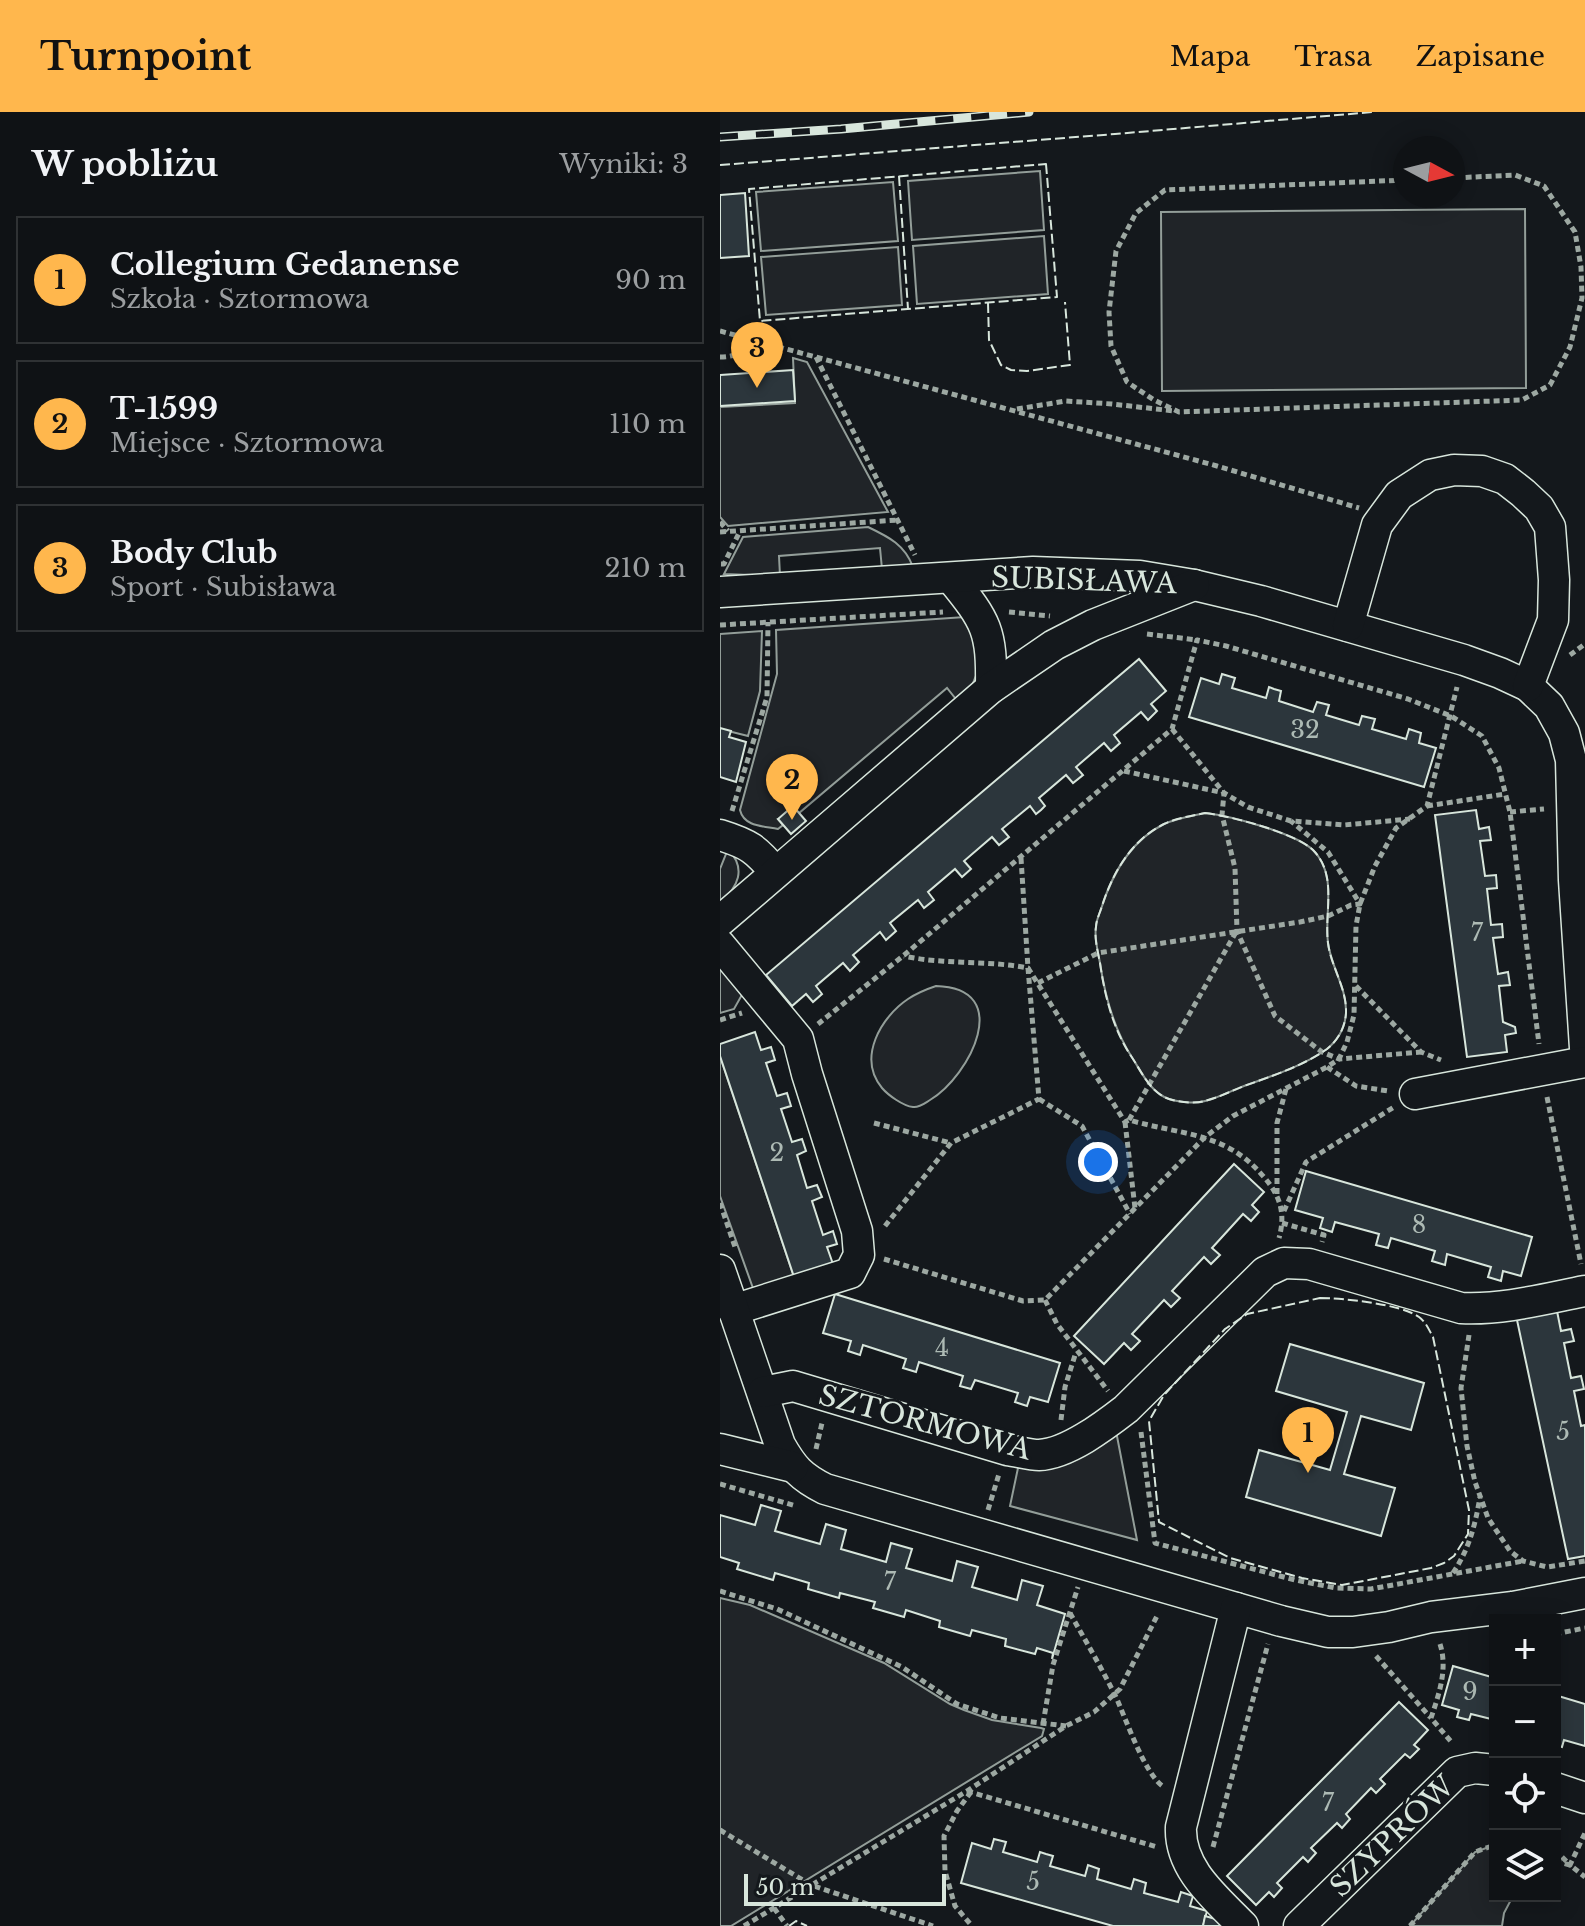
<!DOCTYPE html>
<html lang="pl">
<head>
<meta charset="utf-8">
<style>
  body { margin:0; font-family:"Libre Baskerville",serif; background:#1d2022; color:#f1f3f6 }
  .controls { position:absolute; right:24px; bottom:24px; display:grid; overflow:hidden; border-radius:0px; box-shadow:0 4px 20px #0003 }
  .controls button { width:72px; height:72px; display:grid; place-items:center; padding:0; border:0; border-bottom:2px solid #2f3234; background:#0f1215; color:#f1f3f6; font:40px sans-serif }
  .compass { position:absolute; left:673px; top:24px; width:72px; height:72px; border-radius:50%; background:#0f1215; box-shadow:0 4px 20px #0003; rotate:97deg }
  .scale { position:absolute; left:24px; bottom:20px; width:202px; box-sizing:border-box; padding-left:8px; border:4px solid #d8e6dc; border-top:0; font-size:22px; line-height:28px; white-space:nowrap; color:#d8e6dc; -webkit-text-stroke:6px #14181c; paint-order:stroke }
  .you { position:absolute; left:378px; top:1050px; width:28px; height:28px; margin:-20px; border:6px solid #fff; border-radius:50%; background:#1a73e8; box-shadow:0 0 0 12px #1a73e833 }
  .badge { display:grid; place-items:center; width:52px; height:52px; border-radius:50%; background:#ffb74d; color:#111; font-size:26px; font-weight:700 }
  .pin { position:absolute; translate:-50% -66px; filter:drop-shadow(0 2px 4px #0008) }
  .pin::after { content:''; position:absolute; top:42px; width:28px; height:24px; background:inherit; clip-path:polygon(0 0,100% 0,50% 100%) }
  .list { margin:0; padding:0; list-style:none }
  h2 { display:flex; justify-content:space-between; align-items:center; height:104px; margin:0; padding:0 32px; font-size:34px }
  h2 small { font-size:26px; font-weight:400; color:#9b9ea0 }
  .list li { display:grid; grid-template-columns:52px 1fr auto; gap:24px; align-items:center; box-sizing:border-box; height:128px; margin:0 16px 16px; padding:0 16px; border:2px solid #2f3234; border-radius:0px }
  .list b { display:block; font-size:30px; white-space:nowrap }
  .list p { margin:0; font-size:26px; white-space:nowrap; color:#9b9ea0 }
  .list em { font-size:26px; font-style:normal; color:#9b9ea0 }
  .icon { flex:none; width:44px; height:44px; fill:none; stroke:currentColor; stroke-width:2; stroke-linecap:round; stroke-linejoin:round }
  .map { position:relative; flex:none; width:865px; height:1814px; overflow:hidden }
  header { display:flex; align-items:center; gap:48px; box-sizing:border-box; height:112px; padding:0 40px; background:#ffb74d; color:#111 }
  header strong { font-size:38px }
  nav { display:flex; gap:44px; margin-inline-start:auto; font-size:28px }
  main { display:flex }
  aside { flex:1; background:#0f1215 }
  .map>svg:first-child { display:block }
  .green { fill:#202428; stroke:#939e99; stroke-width:2 }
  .building { fill:#2c363c; stroke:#d8e6dc; stroke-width:2 }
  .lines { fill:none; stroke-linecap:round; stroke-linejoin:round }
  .minor-casing { stroke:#d8e6dc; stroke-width:33 }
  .path { stroke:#9da8a2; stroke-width:5; stroke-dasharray:6 4; stroke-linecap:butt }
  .minor { stroke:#14181c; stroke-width:30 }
  .rail-casing { stroke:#d8e6dc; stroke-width:9 }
  .rail { stroke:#14181c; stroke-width:6; stroke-dasharray:18; stroke-linecap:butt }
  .fence { stroke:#d8e6dc; stroke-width:2; stroke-dasharray:10 4; stroke-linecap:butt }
  .labels { text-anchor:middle; stroke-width:6; stroke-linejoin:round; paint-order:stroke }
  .number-label { font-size:24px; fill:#adbab4 }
  .street-label { font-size:28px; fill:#d8e6dc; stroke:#14181c }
</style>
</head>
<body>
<header>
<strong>Turnpoint</strong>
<nav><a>Mapa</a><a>Trasa</a><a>Zapisane</a></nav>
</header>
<main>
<aside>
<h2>W pobliżu<small>Wyniki: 3</small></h2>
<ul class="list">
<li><span class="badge">1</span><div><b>Collegium Gedanense</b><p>Szkoła · Sztormowa</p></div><em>90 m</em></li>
<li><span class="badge">2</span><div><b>T-1599</b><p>Miejsce · Sztormowa</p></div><em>110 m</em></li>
<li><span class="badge">3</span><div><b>Body Club</b><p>Sport · Subisława</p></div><em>210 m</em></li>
</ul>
</aside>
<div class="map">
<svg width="865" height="1814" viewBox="0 0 865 1814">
  <rect width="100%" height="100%" fill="#14181c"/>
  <g class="green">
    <path d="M320 59 324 118 192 128 188 69Z"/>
    <path d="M173 70 178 129 41 139 36 80Z"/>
    <path d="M805 97 806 276 442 279 441 100Z"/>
    <path d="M324 124 328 182 197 192 193 134Z"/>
    <path d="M178 135 182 193 46 203 41 145Z"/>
    <path d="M73 246 87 250 168 400 8 414 0 405V295L75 291Z"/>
    <path d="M148 415C169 425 185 433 193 455L162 457 160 436 59 444 60 464 4 462 23 425Z"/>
    <path d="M245 505 249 509 259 556 251 576 239 591 227 576 79 701 58 707 63 713 58 717C44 714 24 715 20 698L57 562 56 518Z"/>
    <path d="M42 519 40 579 28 624 0 617V522Z"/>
    <path d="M485 701C511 704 575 721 593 738 618 763 604 800 608 831 611 855 627 876 626 901 625 916 618 928 607 937 583 954 552 964 524 974 511 979 498 986 485 989 476 992 458 990 449 987 431 981 422 961 413 947 394 918 385 885 380 851 378 840 374 826 376 815 376 809 379 803 381 797 392 762 410 729 444 712 457 706 471 704 485 701Z"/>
    <path d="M8 737C27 757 18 775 0 791V757Z"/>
    <path d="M0 859H3L23 881 14 897 0 901Z"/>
    <path d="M216 874C295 876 250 964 210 988 205 991 199 996 193 995 183 994 168 983 162 976 137 946 161 905 188 887 197 881 207 877 216 874Z"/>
    <path d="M0 944 74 1165 34 1179 0 1084Z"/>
    <path d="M396 1319 417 1428 290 1394 298 1356 343 1350Z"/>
    <path d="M0 1486 30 1493 164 1551 230 1592 244 1598 272 1608 321 1616 324 1617 322 1624 11 1814H0Z"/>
    <path d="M769 1735 775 1740V1784H793L784 1801 782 1814H690L755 1740Z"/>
  </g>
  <g class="building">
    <path d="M25 81 29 144 0 146V83Z"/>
    <path d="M73 258 75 289 0 294V263Z"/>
    <path d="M419 547 446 579 431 592 437 599 428 608 421 600 394 623 400 631 391 639 384 631 356 655 363 663 353 671 346 663 319 686 325 694 321 698 316 702 310 694 282 717 289 725 279 733 272 725 244 749 251 757 242 765 235 757 208 780 214 788 204 796 198 788 170 811 176 819 166 828 160 820 133 843 139 850 130 859 123 851 96 874 102 882 93 890 86 882 72 894 46 863Z"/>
    <path d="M502 562 515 566 512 576 546 586 549 575 554 577 561 579 559 589 593 600 597 590 609 593 606 603 639 613 642 604 655 607 652 617 686 627 689 617 701 621 699 631 716 636 704 675 469 605 481 566 499 572Z"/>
    <path d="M0 616 11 619 9 625 26 630 16 670 0 665Z"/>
    <path d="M73 694 86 709 71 722 58 707Z"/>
    <path d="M756 698 759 717 769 715 771 728 760 729 765 764 776 763 777 776 767 777 771 813 782 812 783 825 773 826 778 862 788 860 790 873 779 874 783 910 795 915 796 921 785 923 787 940 747 945 715 703Z"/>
    <path d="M35 920 41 938 51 935 55 948 46 951 57 984 67 981 71 994 61 997 72 1030 82 1027 86 1039 77 1043 87 1076 97 1073 102 1085 92 1089 103 1123 113 1119 117 1132 107 1135 113 1152 74 1165 0 944V932Z"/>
    <path d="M514 1052 544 1080 532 1093 539 1100 531 1109 523 1102 492 1136 500 1143 491 1152 484 1145 452 1179 460 1186 451 1195 444 1188 412 1222 420 1229 411 1238 404 1231 384 1252 354 1224Z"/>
    <path d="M586 1059 812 1125 801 1164 783 1159 781 1169 768 1165 771 1155 727 1142 725 1153 712 1149 715 1139 671 1126 668 1136 656 1133 659 1122 615 1110 612 1120 600 1116 603 1106 575 1098Z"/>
    <path d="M115 1182 340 1251 328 1290 310 1285 307 1294 295 1290 298 1281 255 1268 251 1277 240 1274 243 1264 199 1250 196 1260 183 1256 186 1247 143 1233 140 1243 128 1239 131 1229 103 1221Z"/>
    <path d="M837 1199 841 1219 851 1217 854 1229 844 1231 851 1266 861 1264 864 1277 854 1279 861 1314 865 1313V1444L848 1447 797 1208Z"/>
    <path d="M570 1232 704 1271 691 1318 641 1304 624 1362 675 1376 661 1424 526 1385 539 1338 610 1358 627 1300 556 1279Z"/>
    <path d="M41 1393 61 1399 55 1419 100 1432 106 1412 126 1418 121 1437 166 1450 171 1431 192 1437 186 1456 232 1469 237 1449 258 1455 252 1475 297 1488 302 1468 323 1474 317 1493 345 1502 332 1547 333 1541 317 1536 315 1542 285 1534 286 1527 252 1518 250 1524 219 1515 220 1509 186 1498 184 1505 153 1496 155 1490 120 1481 119 1486 88 1477 89 1471 55 1461 53 1468 17 1457 19 1451 0 1445V1403L35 1413Z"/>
    <path d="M733 1554 775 1566V1608L751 1602 749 1608 737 1605 739 1598 722 1593Z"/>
    <path d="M835 1583 865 1592V1634L844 1628 842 1635 835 1633Z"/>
    <path d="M679 1590 708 1618 694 1633 699 1637 690 1646 685 1642 660 1667 665 1672 656 1681 651 1676 626 1702 630 1707 622 1716 617 1711 591 1736 596 1741 588 1750 583 1745 557 1771 562 1776 554 1785 549 1780 536 1793 507 1764Z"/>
    <path d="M274 1727 286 1730 283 1740 317 1750 320 1740 326 1742 333 1744 330 1754 365 1764 368 1753 379 1757 377 1767 411 1777 414 1767 426 1771 424 1781 458 1790 461 1780 473 1784 470 1794 487 1799 483 1814H393L241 1771 252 1731 271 1737Z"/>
    <path d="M485 1804 506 1810 505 1814H483Z"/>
  </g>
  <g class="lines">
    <g class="minor-casing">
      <g id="minor">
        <path d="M231 466C267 510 272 519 271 576"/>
        <path d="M0 480 313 460 420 464 474 473 541 489 744 548 780 561 808 574 829 594 844 621 851 648 854 768 865 936"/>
        <path d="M628 514 657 413 679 383 710 363 734 358 762 359 785 367 803 381 819 396 830 415 834 468 833 508 808 574"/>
        <path d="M0 723C29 732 36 737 55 760"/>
        <path d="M0 809 271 576 334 533 373 513 474 473"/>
        <path d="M0 833 78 927 87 962 137 1119 139 1143 130 1161 13 1198"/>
        <path d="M695 982 865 950"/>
        <path d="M0 1158 60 1333C73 1356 81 1365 105 1377L561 1509 608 1520H633L669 1515 711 1505 793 1495 865 1481"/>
        <path d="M43 1280 73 1274 287 1338C297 1339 309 1343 319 1343 347 1342 384 1314 406 1297L545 1160 564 1151 589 1152 741 1196C783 1198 824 1187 865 1179"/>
        <path d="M0 1337 73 1355"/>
        <path d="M516 1496 461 1715C459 1757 496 1786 523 1814"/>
        <path d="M835 1676 865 1686"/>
        <path d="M579 1814 737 1660 755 1656 775 1658"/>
      </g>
    </g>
    <g class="path">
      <path d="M685 68 445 78 416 101 396 139 389 200 391 234 407 270 434 288 459 300 802 288 830 273 850 235 862 186 861 155 855 120 824 74 795 63 733 66"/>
      <path d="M0 219 497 354 639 396"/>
      <path d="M0 245C14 245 27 240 35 228"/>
      <path d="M96 245 195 443"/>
      <path d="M297 297 346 289 392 292 454 299"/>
      <path d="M0 410 8 419"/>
      <path d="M0 420 178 408"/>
      <path d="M1 452H4L20 419"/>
      <path d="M289 500 330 504"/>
      <path d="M0 513 223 500"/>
      <path d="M427 522 477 528"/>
      <path d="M850 543 865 532"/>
      <path d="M452 617 504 681 528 695 571 709 624 713 690 707"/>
      <path d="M404 659 504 681 502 703 515 756 517 819 555 904 602 940 619 947 701 940"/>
      <path d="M707 694 785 682"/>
      <path d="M12 699 47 585 48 510"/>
      <path d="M790 700 824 697"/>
      <path d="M301 746 308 856 405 1010 409 1008C461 1023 506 1020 543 1064 560 1083 566 1101 559 1126"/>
      <path d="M318 871 378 841 580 810 608 804 631 793 640 792 608 740 571 709"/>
      <path d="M636 874 701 940 721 948"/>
      <path d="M0 908 22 901"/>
      <path d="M98 912 183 844 452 617 477 528 506 534 688 587 731 604 762 624 779 656 790 700 819 932"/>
      <path d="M607 955 636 974 668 979"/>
      <path d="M827 985 861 1152"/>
      <path d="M319 987 362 1014 410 1102"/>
      <path d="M409 1008 516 820"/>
      <path d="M405 1010 415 1096"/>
      <path d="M154 1011 231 1031"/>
      <path d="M557 1082V1011L566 977"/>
      <path d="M0 1091 15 1135"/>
      <path d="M564 1099 586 1050 674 995"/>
      <path d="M562 1111 604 1123 602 1130"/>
      <path d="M165 1114 231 1031 319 987 308 856C267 848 225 853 184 844"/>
      <path d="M164 1147 303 1189 325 1188 485 1025 513 1004 607 955 619 947 627 930 634 903 636 814 640 792 655 754 676 716 707 694 737 575"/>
      <path d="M325 1188 337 1212 388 1279"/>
      <path d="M749 1223 741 1276 747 1334 755 1370 768 1406 790 1439 803 1449 827 1455 865 1449"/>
      <path d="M341 1308 345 1275 356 1240"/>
      <path d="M421 1320 435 1431 575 1468 616 1476 651 1477 803 1449"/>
      <path d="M96 1337 102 1311"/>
      <path d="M0 1372 76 1394"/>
      <path d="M268 1398 279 1362"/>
      <path d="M733 1461C749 1437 755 1414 760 1385"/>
      <path d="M0 1479 57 1497 182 1555 237 1592 280 1606 346 1614"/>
      <path d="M350 1501C365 1528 381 1555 395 1583 405 1604 425 1664 444 1675"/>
      <path d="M835 1522 865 1516"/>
      <path d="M720 1532C728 1557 719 1582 711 1606L733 1632"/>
      <path d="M656 1544 710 1605"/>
      <path d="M323 1612 333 1553 358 1475"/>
      <path d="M247 1679 437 1735"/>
      <path d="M251 1680 237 1699 224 1724 225 1759 235 1794 252 1814"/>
      <path d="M0 1718 91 1773 213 1814"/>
      <path d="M493 1735 548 1532"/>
      <path d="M835 1738 850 1753 865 1721"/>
      <path d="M835 1749 850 1753 865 1765"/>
      <path d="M54 1796 67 1814"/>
      <path d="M24 1814 247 1679 346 1614 374 1600 400 1577 438 1502"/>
      <path d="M690 1814 755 1740 769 1735H775"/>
    </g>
    <use href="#minor" class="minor"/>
    <g class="rail-casing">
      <path id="rail" d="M0 25 121 17 309 0"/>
    </g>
    <use href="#rail" class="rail"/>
    <g class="fence">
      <path d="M326 52 337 185 40 209 29 77Z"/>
      <path d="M0 53 395 22 653 0"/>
      <path d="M179 64 188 197"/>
      <path d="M268 191 269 228 281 253 291 258 307 259 350 253 345 190"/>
      <path d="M485 701C511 704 575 721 593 738 618 763 604 800 608 831 611 855 627 876 626 901 625 916 618 928 607 937 583 954 552 964 524 974 511 979 498 986 484 989 476 992 457 990 449 987 431 981 422 961 413 947 393 918 385 885 380 851 378 840 374 826 376 815 376 809 379 803 381 797 392 762 410 729 444 712 457 706 471 704 485 701Z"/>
      <path d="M600 1186C622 1186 681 1192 699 1205 706 1210 709 1218 713 1225L749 1398 748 1422 734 1444 724 1451 711 1456 622 1473 582 1466 510 1446 439 1410 429 1309 444 1283 505 1217 527 1202Z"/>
      <path d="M69 1814 76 1809 87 1814"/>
    </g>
  </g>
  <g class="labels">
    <g class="number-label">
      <text x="585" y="626">32</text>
      <text x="757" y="829">7</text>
      <text x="57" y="1049">2</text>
      <text x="699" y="1121">8</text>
      <text x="222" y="1244">4</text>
      <text x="843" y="1328">5</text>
      <text x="170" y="1478">7</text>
      <text x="750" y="1588">9</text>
      <text x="608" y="1699">7</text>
      <text x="313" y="1778">5</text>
    </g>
    <g class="street-label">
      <text transform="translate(364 468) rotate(2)" y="10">SUBISŁAWA</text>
      <text transform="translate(205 1310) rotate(15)" y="10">SZTORMOWA</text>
      <text transform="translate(672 1724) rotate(-44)" y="10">SZYPRÓW</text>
    </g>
  </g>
</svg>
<div class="controls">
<button>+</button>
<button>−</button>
<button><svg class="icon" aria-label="locate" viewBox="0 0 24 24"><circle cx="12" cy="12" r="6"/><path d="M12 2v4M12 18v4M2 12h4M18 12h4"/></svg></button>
<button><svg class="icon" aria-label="layers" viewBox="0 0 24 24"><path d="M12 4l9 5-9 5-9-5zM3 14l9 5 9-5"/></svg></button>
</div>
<svg class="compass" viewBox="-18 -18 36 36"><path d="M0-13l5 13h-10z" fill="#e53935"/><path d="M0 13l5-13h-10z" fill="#9b9ea0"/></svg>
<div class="scale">50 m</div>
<div class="you"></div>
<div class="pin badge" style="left:588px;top:1361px">1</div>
<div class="pin badge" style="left:72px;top:708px">2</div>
<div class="pin badge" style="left:37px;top:276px">3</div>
</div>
</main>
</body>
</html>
